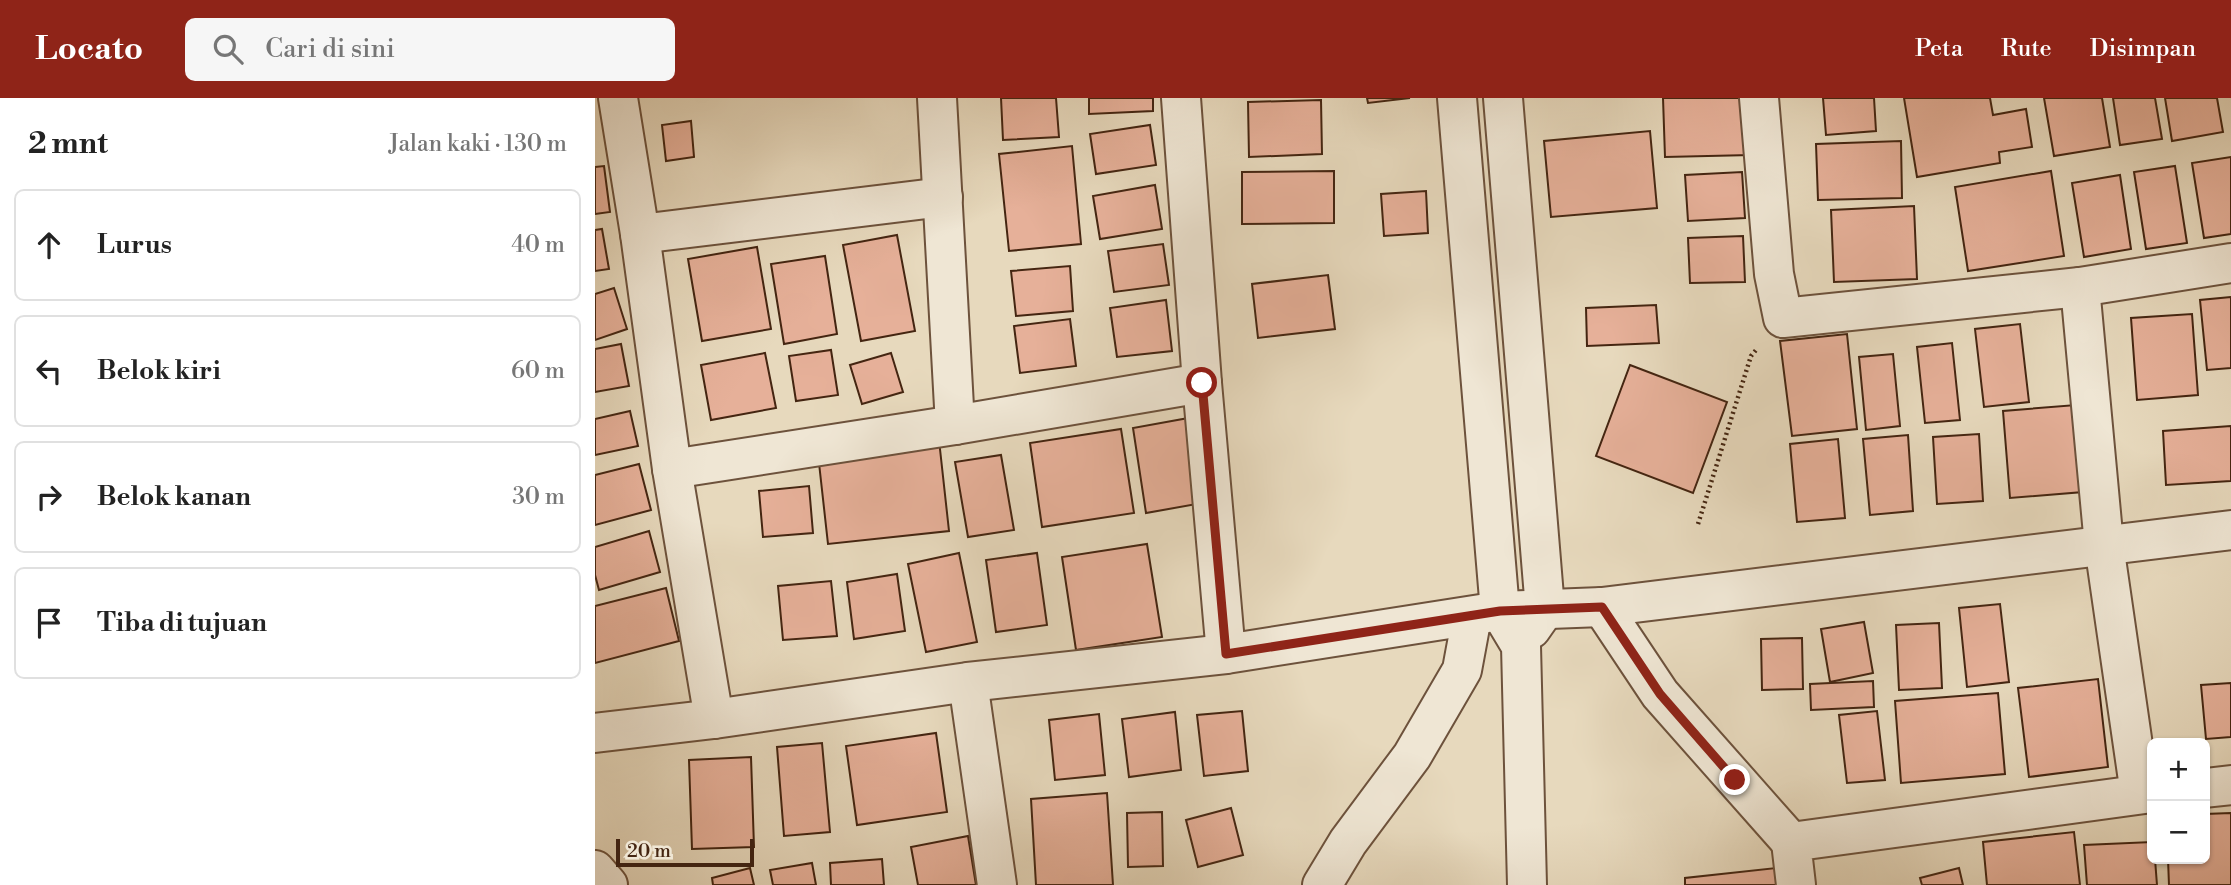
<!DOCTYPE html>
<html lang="id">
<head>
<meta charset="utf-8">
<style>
  body { margin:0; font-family:"Libre Bodoni",serif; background:#f6f6f6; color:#222 }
  .controls { position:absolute; right:21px; bottom:21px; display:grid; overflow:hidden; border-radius:10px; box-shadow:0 2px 5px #0004 }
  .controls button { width:63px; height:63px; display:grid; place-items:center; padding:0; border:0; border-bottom:2px solid #e0e0e0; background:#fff; color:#222; font:35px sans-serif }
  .scale { position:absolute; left:21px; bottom:18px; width:138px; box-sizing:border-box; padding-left:7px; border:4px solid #442511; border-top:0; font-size:19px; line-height:24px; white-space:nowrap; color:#442511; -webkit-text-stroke:5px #efe6d4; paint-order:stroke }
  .stop { position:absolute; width:21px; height:21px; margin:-16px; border:5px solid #8f2418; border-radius:50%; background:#fff }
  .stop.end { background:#8f2418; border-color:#fff; box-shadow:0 2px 7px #0008 }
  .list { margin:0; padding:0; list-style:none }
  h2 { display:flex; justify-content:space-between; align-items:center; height:91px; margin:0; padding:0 28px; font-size:30px }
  h2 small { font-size:23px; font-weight:400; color:#767676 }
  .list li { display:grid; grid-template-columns:46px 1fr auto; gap:21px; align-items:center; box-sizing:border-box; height:112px; margin:0 14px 14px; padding:0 14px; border:2px solid #e0e0e0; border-radius:10px }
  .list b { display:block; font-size:26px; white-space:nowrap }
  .list em { font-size:23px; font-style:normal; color:#767676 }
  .icon { flex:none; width:38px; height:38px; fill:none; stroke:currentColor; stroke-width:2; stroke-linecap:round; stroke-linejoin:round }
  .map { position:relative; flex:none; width:1636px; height:787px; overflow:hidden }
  header { display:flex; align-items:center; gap:42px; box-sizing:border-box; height:98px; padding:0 35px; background:#8f2418; color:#fff }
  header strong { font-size:33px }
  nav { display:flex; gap:38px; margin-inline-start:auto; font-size:24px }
  .search { width:490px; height:63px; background:#f6f6f6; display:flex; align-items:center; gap:18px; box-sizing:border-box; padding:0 24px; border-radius:10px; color:#767676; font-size:26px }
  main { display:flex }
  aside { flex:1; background:#fff }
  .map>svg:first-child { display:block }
  .building { fill:#e6b099; stroke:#442511; stroke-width:2 }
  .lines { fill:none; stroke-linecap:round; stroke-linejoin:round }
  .street-casing { stroke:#6d523c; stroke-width:42 }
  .path { stroke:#442511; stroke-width:4.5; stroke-dasharray:2 3.5; stroke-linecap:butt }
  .street { stroke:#efe6d4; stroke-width:38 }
  .route { stroke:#8f2418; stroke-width:9 }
</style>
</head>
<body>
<header>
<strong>Locato</strong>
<div class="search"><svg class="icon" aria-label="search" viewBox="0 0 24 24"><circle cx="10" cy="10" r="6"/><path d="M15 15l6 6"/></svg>Cari di sini</div>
<nav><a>Peta</a><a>Rute</a><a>Disimpan</a></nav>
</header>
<main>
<aside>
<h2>2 mnt<small>Jalan kaki · 130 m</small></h2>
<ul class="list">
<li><svg class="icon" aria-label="ahead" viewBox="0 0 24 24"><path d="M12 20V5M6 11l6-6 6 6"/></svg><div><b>Lurus</b></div><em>40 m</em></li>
<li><svg class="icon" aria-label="left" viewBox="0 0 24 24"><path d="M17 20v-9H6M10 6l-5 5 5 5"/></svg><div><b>Belok kiri</b></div><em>60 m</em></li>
<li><svg class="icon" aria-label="right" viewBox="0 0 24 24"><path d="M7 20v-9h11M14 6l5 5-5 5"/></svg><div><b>Belok kanan</b></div><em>30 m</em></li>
<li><svg class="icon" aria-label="arrive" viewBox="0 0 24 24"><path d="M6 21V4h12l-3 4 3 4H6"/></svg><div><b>Tiba di tujuan</b></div></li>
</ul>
</aside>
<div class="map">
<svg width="1636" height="787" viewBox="0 0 1636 787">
  <rect width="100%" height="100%" fill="#e7d9bd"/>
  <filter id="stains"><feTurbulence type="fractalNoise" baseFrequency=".00286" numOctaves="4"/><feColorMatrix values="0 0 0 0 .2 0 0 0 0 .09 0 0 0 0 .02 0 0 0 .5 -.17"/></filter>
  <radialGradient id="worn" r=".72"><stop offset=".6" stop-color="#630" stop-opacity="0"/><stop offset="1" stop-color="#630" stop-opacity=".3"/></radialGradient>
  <g class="building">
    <path d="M406 0H461L464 39 408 42Z"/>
    <path d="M494 0H558V13L494 16Z"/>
    <path d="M772 0H815L773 5Z"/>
    <path d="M1068 0H1154L1156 57 1070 59Z"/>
    <path d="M1228 0H1279L1281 33 1231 37Z"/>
    <path d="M1309 0H1395L1398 17 1431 11 1437 49 1404 54 1405 65 1322 79Z"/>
    <path d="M1449 0H1507L1515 49 1459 58Z"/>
    <path d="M1518 0H1560L1567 41 1525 47Z"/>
    <path d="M1570 0H1622L1628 34 1577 43Z"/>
    <path d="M726 2 727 56 654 59 653 4Z"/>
    <path d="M96 23 99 59 71 63 67 27Z"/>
    <path d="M555 27 561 67 501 76 495 36Z"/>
    <path d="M1055 33 1062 110 956 119 949 43Z"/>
    <path d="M1306 43 1307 100 1223 102 1221 46Z"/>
    <path d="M477 48 486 146 414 153 404 56Z"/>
    <path d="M1636 59V136L1609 140 1597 65Z"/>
    <path d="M9 68 15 114 0 116V69Z"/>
    <path d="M1580 68 1592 145 1551 151 1539 74Z"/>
    <path d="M739 73V125L647 126V74Z"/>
    <path d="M1456 73 1469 158 1373 173 1360 89Z"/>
    <path d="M1147 74 1150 120 1093 123 1090 77Z"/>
    <path d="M1525 77 1536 151 1489 159 1477 85Z"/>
    <path d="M560 87 567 131 505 141 498 98Z"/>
    <path d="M831 93 833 135 789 138 786 96Z"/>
    <path d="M1319 108 1322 181 1239 184 1236 112Z"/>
    <path d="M7 131 14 171 0 173V132Z"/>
    <path d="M302 137 320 233 266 243 248 147Z"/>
    <path d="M1148 138 1150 184 1095 185 1093 140Z"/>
    <path d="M568 146 574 187 519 194 513 153Z"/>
    <path d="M162 149 176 231 107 243 93 161Z"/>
    <path d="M230 158 242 236 189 246 176 166Z"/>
    <path d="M475 168 478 213 421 218 416 173Z"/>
    <path d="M733 177 740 231 663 240 657 186Z"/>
    <path d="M19 190 32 231 0 242V196Z"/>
    <path d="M1636 199V270L1612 272 1605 202Z"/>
    <path d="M571 202 577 253 522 259 515 210Z"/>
    <path d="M1061 207 1064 245 992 248 991 210Z"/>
    <path d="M1597 216 1603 297 1542 302 1536 220Z"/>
    <path d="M475 221 481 268 425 275 419 228Z"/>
    <path d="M1425 226 1434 304 1389 309 1380 231Z"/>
    <path d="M1252 236 1262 331 1197 338 1185 243Z"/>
    <path d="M1357 245 1365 322 1330 325 1322 249Z"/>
    <path d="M26 246 34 288 0 294V251Z"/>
    <path d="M236 252 243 297 201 303 194 258Z"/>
    <path d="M170 255 181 310 116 322 106 267Z"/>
    <path d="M296 255 308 294 267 306 255 267Z"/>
    <path d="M1298 256 1305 328 1271 332 1264 259Z"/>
    <path d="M1035 267 1132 304 1098 395 1001 358Z"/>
    <path d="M1481 307 1488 394 1415 400 1408 313Z"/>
    <path d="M35 313 43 348 0 357V321Z"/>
    <path d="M599 319 613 404 551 415 538 330Z"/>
    <path d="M1636 328V383L1571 387 1568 333Z"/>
    <path d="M526 331 539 415 447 429 435 345Z"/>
    <path d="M1384 336 1388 403 1342 406 1338 339Z"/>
    <path d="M1313 337 1318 413 1275 417 1268 341Z"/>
    <path d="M1243 341 1250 420 1202 424 1195 346Z"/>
    <path d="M344 342 354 433 233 446 223 356Z"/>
    <path d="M406 357 419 432 373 439 360 364Z"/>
    <path d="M44 366 56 412 0 427V377Z"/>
    <path d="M214 388 218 435 168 439 164 393Z"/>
    <path d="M54 433 65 474 4 492 0 477V449Z"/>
    <path d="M552 446 567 539 481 552 467 459Z"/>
    <path d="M364 455 382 544 331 554 313 466Z"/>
    <path d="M442 455 452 527 401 534 391 462Z"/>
    <path d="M302 476 310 533 259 541 252 484Z"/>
    <path d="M236 483 242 538 188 542 183 488Z"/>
    <path d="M71 490 84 543 0 565V508Z"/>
    <path d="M1405 506 1414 584 1372 589 1364 510Z"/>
    <path d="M1269 524 1278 575 1235 584 1226 531Z"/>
    <path d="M1344 525 1347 590 1304 592 1301 527Z"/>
    <path d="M1207 540 1208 591 1167 592 1166 541Z"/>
    <path d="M1503 581 1513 669 1434 679 1423 590Z"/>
    <path d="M1278 583 1279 609 1216 612 1215 586Z"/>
    <path d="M1636 585V639L1611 641 1606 587Z"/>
    <path d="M1403 595 1410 676 1306 685 1300 603Z"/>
    <path d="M647 613 653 673 609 678 602 617Z"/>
    <path d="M1282 613 1290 682 1252 685 1244 617Z"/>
    <path d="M580 614 586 672 534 679 527 621Z"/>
    <path d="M504 616 510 677 460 682 454 622Z"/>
    <path d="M341 635 352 714 262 727 251 648Z"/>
    <path d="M227 645 235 734 189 738 182 649Z"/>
    <path d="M156 659 159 749 97 751 94 662Z"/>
    <path d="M512 695 518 787H441L436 701Z"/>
    <path d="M636 710 648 757 603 769 591 722Z"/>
    <path d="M567 714 568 768 533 769 532 715Z"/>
    <path d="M1636 715V787H1574L1573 761H1610V716Z"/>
    <path d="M1479 734 1485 787H1392L1388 744Z"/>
    <path d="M373 738 381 787H323L316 749Z"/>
    <path d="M1557 744V761H1560L1562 787H1492L1489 747Z"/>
    <path d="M287 761 289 787H236L235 765Z"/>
    <path d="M217 765 221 787H178L175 772Z"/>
    <path d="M155 770 159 787H118L117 780Z"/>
    <path d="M1181 770 1183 787H1090V780Z"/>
    <path d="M1364 770 1368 787H1327L1325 780Z"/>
  </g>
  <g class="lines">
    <g class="street-casing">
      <g id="street">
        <path d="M23 0 45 136 77 371 119 621"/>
        <path d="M342 0 360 327"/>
        <path d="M586 0 607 285 631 556"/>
        <path d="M862 0 905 513 926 548 932 787"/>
        <path d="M908 0 950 511 936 531"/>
        <path d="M1164 0 1179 176 1188 220 1485 189"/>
        <path d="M45 136 348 99"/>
        <path d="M77 371 360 327 607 285"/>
        <path d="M1007 509 1065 596 1196 744"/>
        <path d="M373 584 402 787"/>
        <path d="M0 635 119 621 373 584 631 556 905 513 1007 509 1636 432"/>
        <path d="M1610 690 1636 687"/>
        <path d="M1545 696 1509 447 1485 189 1636 165"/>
        <path d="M0 772 13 787"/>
        <path d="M727 787 753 744 817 658 867 572 877 518"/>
        <path d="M1201 787 1196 744 1557 695"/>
      </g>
    </g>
    <path class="path" d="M1103 426 1156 258 1161 252"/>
    <use href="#street" class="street"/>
  </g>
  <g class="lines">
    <path class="route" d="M607 285 631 556 905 513 1007 509 1065 596 1140 682"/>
  </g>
  <rect width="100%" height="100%" filter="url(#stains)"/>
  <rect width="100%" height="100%" fill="url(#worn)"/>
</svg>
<div class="controls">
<button>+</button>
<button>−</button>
</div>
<div class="scale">20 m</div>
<div class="stop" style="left:607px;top:285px"></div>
<div class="stop end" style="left:1140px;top:682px"></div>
</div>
</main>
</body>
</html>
